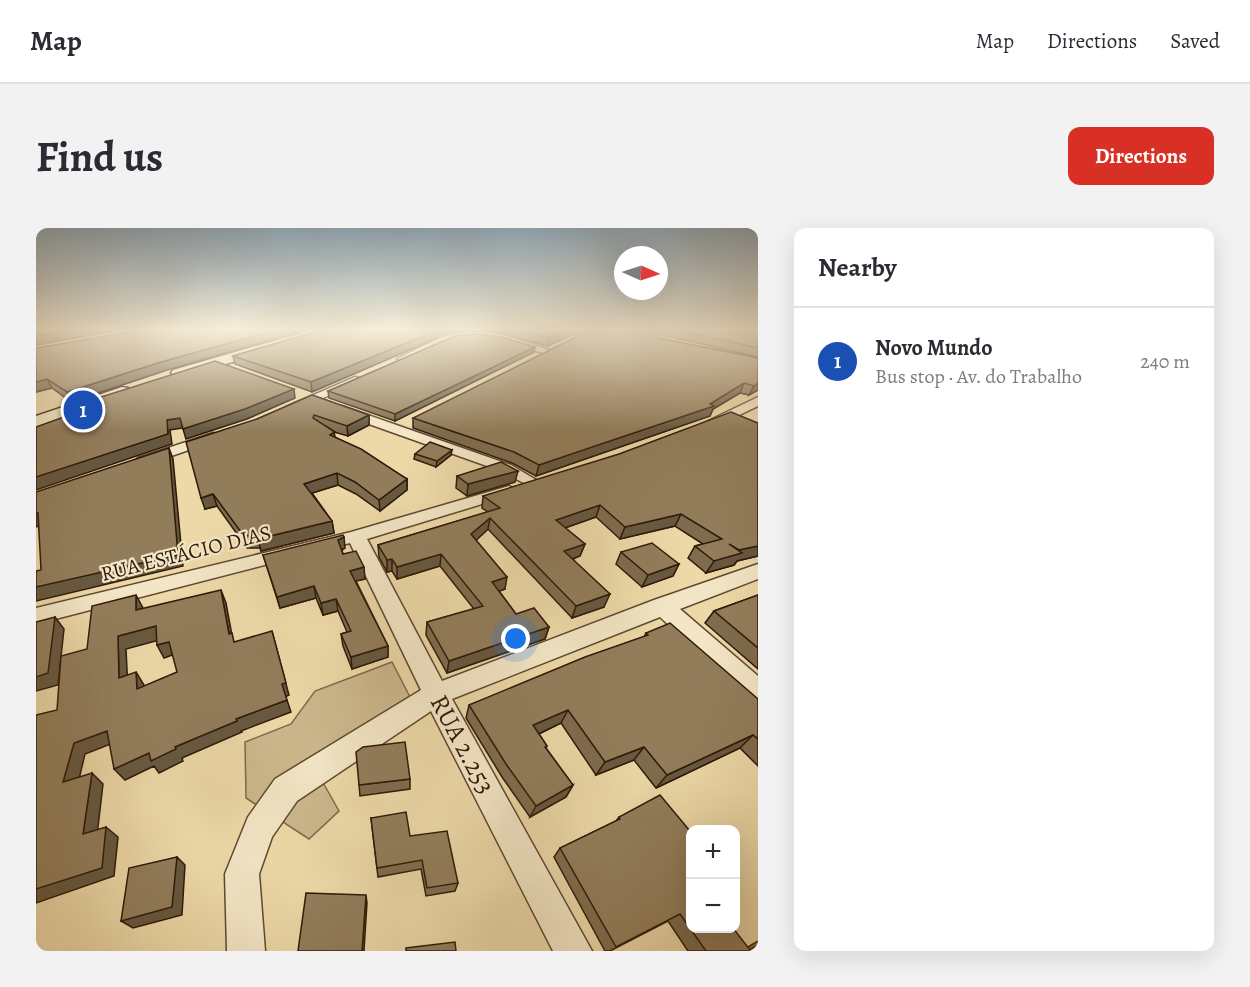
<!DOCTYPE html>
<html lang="en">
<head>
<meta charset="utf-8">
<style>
  body { margin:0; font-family:Alegreya,serif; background:#f2f2f3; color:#2b2b33 }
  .controls { position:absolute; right:18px; bottom:18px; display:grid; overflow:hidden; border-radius:12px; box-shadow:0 6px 24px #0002 }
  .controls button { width:54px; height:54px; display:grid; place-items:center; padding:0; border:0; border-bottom:2px solid #e1e1e2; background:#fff; color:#2b2b33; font:30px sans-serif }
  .compass { position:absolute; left:578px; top:18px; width:54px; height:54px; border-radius:50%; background:#fff; box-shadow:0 6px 24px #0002; rotate:93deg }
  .you { position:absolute; left:480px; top:411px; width:21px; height:21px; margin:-15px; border:4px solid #fff; border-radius:50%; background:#1a73e8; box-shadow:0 0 0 9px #1a73e833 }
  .badge { display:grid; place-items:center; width:39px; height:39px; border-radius:50%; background:#d93025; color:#fff; font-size:20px; font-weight:700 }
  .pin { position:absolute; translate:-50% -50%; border:3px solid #fff; box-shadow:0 2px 6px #0006 }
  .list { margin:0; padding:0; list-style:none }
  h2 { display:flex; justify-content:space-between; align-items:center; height:78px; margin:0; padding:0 24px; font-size:26px }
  h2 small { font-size:20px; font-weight:400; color:#7c7c81 }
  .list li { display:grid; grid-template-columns:39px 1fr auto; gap:18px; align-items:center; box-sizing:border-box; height:108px; padding:0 24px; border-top:2px solid #e1e1e2 }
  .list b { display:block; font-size:22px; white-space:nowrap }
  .list p { margin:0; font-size:20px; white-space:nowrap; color:#7c7c81 }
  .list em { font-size:20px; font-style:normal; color:#7c7c81 }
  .map { position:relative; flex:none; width:722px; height:723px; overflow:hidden; border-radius:12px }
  header { display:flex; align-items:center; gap:36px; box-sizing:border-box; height:84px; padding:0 30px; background:#fff; border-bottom:2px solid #e1e1e2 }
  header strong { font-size:28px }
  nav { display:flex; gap:33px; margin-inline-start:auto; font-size:21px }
  .intro { display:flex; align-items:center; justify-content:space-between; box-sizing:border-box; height:144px; padding:0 36px }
  h1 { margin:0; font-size:42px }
  .button { padding:15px 27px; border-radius:12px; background:#d93025; color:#fff; font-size:21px; font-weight:700 }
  main { display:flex; gap:36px; padding:0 36px }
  aside { flex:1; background:#fff; border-radius:12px; box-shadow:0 6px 24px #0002 }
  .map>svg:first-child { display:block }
  .green { fill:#cdb88d; stroke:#7e684a; stroke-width:1.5 }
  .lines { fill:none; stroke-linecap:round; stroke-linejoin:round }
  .minor-casing { stroke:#5e4930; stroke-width:3 }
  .secondary-casing { stroke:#2f1908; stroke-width:3 }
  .minor { fill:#f3e6c6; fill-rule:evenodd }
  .secondary { fill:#f3e6c6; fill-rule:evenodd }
  .wall { fill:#7e6c4e; stroke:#2f1908; stroke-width:1.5 }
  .shaded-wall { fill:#665840; stroke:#2f1908; stroke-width:1.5 }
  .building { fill:#927d5b; stroke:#2f1908; stroke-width:1.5; fill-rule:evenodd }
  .labels { text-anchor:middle; stroke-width:4.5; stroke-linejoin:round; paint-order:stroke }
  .street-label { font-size:21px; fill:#2f1908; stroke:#f3e6c6 }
  .near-street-label { font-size:26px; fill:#2f1908; stroke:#f3e6c6 }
</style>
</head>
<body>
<header>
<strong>Map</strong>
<nav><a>Map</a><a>Directions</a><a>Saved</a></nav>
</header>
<div class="intro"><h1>Find us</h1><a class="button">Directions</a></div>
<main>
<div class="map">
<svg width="722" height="723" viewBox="0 0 722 723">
  <rect width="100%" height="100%" fill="#edd9a8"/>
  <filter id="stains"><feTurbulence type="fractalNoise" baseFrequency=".00333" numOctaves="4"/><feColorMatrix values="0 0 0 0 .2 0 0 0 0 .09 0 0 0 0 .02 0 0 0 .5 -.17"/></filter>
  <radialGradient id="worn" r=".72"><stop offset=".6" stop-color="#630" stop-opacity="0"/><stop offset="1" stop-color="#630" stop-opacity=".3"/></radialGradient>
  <path class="green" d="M356 434 374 469 285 551 303 583 273 611 210 570 209 514 255 496 279 463Z"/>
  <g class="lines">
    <g class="minor-casing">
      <g id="minor">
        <path d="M432 102 466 106 519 124 514 127C485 120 454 102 424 109 410 113 370 138 361 131L403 110Z"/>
        <path d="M319 149 323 150V154L260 182H252L250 179Z"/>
        <path d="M722 169V178L676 200H666L664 197Z"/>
        <path d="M306 178 475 237 507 256 499 261 465 243 302 185 300 182Z"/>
        <path d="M177 205 182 206 184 209 182 212 112 236H102L99 233 102 230Z"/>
        <path d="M473 258 481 263 479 266 331 311 406 453 618 372 722 336V351L644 381 722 448V475L713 472 624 389 416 471 556 723H517L395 483 261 573 236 609 223 646 229 723H191L189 646 212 589 239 551 385 462 314 315 0 396V380L315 304Z"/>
      </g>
    </g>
    <g class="secondary-casing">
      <g id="secondary">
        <path d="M276 102H296L295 105 149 148 143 150 135 145 137 142Z"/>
        <path d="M86 159 92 160 94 164 92 168 0 200V188Z"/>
      </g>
    </g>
    <use href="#minor" class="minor"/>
    <use href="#secondary" class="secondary"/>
  </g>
  <g class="wall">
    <path d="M286 102H555L532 108 512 118 455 103 415 104 276 164 199 136 197 128Z"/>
    <path d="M604 102H722V129Z"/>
    <path d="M627 111 722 130V162L713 167 704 165 677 181 674 188 500 248 476 235 377 200V190Z"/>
    <path d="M0 120 128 143 35 174 16 160 0 164Z"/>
    <path d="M498 124 359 193 293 170 292 163Z"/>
    <path d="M276 167 333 187V197L312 208 298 204 299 209 371 251V262L344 283 320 266 302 257 276 265 296 293 298 305 225 323 224 320H211L181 278 169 281 221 191Z"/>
    <path d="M722 195V328L701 333 698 337 670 345 652 330 659 318 667 316 639 298 584 311 560 289 529 300 549 316 544 328 537 331 568 379 536 390 452 301 440 312 469 361 463 363 480 386 513 399 509 411 411 445 390 407 391 394 438 381 404 338 361 351 356 343 351 344 343 329 342 317 452 284 446 280 447 268Z"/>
    <path d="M379 226 415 227 400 239 378 231Z"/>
    <path d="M421 248 479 254 431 268 420 260Z"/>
    <path d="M309 320 306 322 307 326 329 351 320 353 352 418V429L316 441 307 418 305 406 311 404 302 383 287 387 280 370 244 380 227 327Z"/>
    <path d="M585 324 643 336 637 348 606 359 580 336Z"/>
    <path d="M722 367V441L669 395 678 383Z"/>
    <path d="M610 405 722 471V538L704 520 620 560 598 532 560 547 525 495 503 506 511 518 510 520 537 557 530 569 494 589 466 549 430 490 433 477 608 409Z"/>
    <path d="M374 551V561L324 568 323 557Z"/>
    <path d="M583 589 654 700 712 719 722 713V723H652L632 693 574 723H569L518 629 524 620 580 593Z"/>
    <path d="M335 590 374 608 422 655 419 663 390 668 385 641 342 649Z"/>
  </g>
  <g class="shaded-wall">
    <path d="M36 102H83L0 117V108Z"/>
    <path d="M240 102H268L128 143 35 174 31 164 125 134Z"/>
    <path d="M402 102H415V104L276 164 275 154Z"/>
    <path d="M530 102H555L532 108 512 118 513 110Z"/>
    <path d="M499 119 498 124 359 193V186Z"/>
    <path d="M11 151 16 160 0 164V154Z"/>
    <path d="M708 155 704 165 677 181 674 188 500 248 503 237 674 176Z"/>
    <path d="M722 155V162L713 167 718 158Z"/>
    <path d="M258 161 259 170 211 191 150 211 147 201Z"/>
    <path d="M333 187V197L312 208 311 198Z"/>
    <path d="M144 190 147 200 134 202 136 216 0 262V249L131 192Z"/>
    <path d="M133 220 137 231 147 338 0 373V359Z"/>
    <path d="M416 222 415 227 400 239 401 233Z"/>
    <path d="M482 243 479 254 431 268 432 256Z"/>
    <path d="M301 245 302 257 270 267 268 256Z"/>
    <path d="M371 251V262L344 283 343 272Z"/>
    <path d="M177 266 181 278 169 281 165 270Z"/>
    <path d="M564 277 560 289 517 304 520 292Z"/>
    <path d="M0 285H2L10 296 0 299Z"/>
    <path d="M645 286 639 298 584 311 589 299Z"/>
    <path d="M454 290 452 301 434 318 435 306Z"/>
    <path d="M296 293 298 305 225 323 222 311Z"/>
    <path d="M308 309 309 320 303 323 302 312Z"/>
    <path d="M549 316 544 328 525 335 528 323Z"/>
    <path d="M722 318V328L701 333 698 337 670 345 678 333 703 322Z"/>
    <path d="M405 326 404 338 361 351V339Z"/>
    <path d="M356 331V343L351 344V332Z"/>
    <path d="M643 336 637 348 606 359 612 347Z"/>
    <path d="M328 339 329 351 315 354 314 343Z"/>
    <path d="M471 349 469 361 454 367 456 354Z"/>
    <path d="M278 358 280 370 244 380 241 369Z"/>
    <path d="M185 362 190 375 198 418 193 406Z"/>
    <path d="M574 366 568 379 536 390 540 378Z"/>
    <path d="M100 367 107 380V395L100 382Z"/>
    <path d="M300 371 302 383 287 387 285 375Z"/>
    <path d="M19 389 28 401 22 457 0 463V449Z"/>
    <path d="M120 398 127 411 90 421 92 462 83 450 82 408Z"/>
    <path d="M513 399 509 411 411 445 413 433Z"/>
    <path d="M236 403 253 467 249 469 246 456Z"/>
    <path d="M133 414 139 426 128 430 121 417Z"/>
    <path d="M352 418V429L316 441 315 429Z"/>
    <path d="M100 444 108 457 109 473 101 461Z"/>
    <path d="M251 472 255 484 205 503 206 504 146 530 147 533 123 545 118 538 89 552 78 541 113 525 139 519 200 491Z"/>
    <path d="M532 482 525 495 492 511 497 497Z"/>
    <path d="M71 503 80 514 49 526 40 564 27 554 38 515Z"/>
    <path d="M717 507 704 520 620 560 631 547Z"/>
    <path d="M608 519 598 532 560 547 569 534Z"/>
    <path d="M56 545 67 556 60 616 47 606Z"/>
    <path d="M537 557 530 569 494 589 500 578Z"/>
    <path d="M70 599 82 609 78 648 0 675V661Z"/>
    <path d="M141 629 149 637 146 687 97 700 85 693Z"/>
    <path d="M330 667 331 675 328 723H326Z"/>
  </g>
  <g class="building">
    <path d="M0 102H36L0 108Z"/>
    <path d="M107 102H240L125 134 31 164 11 151 0 154V120Z"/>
    <path d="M286 102H402L275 154 197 128Z"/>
    <path d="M483 102H530L513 110Z"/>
    <path d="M564 102H599L627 111 722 130V155L718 158 708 155 674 176 678 178 503 237 478 224 377 190 542 108Z"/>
    <path d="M641 102H722V120Z"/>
    <path d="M442 106 465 109 499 119 359 186 292 163 419 108Z"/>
    <path d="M179 133 258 161 209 181 147 201 144 190 131 192 132 206 0 249V199L53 180 46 175Z"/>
    <path d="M276 167 333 187 311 198 278 187 277 190 299 204 294 207 325 221 371 251 343 272 319 254 301 245 268 256 296 293 222 311 221 308H208L177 266 165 270 150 214 221 191Z"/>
    <path d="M695 184 722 195V318L703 322 693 316 706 325 678 333 659 318 686 311 645 286 589 299 564 277 520 292 549 316 528 323 574 366 540 378 454 290 435 306 471 349 456 354 480 386 498 380 513 399 413 433 391 394 447 378 405 326 361 339 356 331 351 332 342 317 464 280 447 268 583 226Z"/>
    <path d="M394 214 416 222 401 233 379 226Z"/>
    <path d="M133 220 142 327 0 359V343L5 342 2 285H0V264Z"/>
    <path d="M465 234 482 243 432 256 421 248Z"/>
    <path d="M307 307 308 309 302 312 307 326 320 323 328 339 314 343 352 418 315 429 305 406 315 403 300 371 285 375 278 358 241 369 227 327Z"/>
    <path d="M616 315 643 336 612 347 585 324Z"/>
    <path d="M185 362 193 406 196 405 198 414 236 403 250 455 246 456 251 472 200 491 201 493 139 519 140 521 115 533 113 525 78 541 71 503 38 515 27 554 56 545 47 606 70 599 66 640 0 661V487L21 482 25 428 51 421 56 378 100 367V382ZM120 398 121 417 133 414 141 444 101 461 100 444 83 450 82 408Z"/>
    <path d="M722 367V420L678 383Z"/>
    <path d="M19 389 12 445 0 449V394Z"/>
    <path d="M634 395 722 471V511L717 507 631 547 608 519 569 534 532 482 497 497 511 518 509 519 537 557 500 578 470 536 433 477 549 429 612 407 610 405Z"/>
    <path d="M369 514 374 551 323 557 320 524 327 519Z"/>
    <path d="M624 567 654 603V700H697L714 722 722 717V723H670L644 686 580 719 524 620 584 591 583 589Z"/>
    <path d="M370 584 374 608 411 603 422 655 391 660 386 632 341 640 335 590Z"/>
    <path d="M141 629 136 679 85 693 93 640Z"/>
    <path d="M270 665 330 667 326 723H262Z"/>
    <path d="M419 714 420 723H370V720Z"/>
  </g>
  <linearGradient id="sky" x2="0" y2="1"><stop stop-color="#90a9b9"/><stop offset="0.5" stop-color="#f7eed8"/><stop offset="1" stop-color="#f7eed8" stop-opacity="0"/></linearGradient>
  <rect width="722" height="203" fill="url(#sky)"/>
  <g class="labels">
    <g class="street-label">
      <text transform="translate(150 325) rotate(-14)" y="7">RUA ESTÁCIO DIAS</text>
    </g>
    <g class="near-street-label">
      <text transform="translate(427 516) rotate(62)" y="9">RUA 2.253</text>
    </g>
  </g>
  <rect width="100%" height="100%" filter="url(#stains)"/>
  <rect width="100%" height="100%" fill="url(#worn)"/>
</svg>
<div class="controls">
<button>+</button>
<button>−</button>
</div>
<svg class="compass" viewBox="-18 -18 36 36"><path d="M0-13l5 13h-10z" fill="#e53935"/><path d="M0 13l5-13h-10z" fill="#7c7c81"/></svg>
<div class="you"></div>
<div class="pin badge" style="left:47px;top:182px;background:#1a4fb4">1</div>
</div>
<aside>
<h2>Nearby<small></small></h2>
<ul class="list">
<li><span class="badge" style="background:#1a4fb4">1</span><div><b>Novo Mundo</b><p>Bus stop · Av. do Trabalho</p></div><em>240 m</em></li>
</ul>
</aside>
</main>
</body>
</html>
